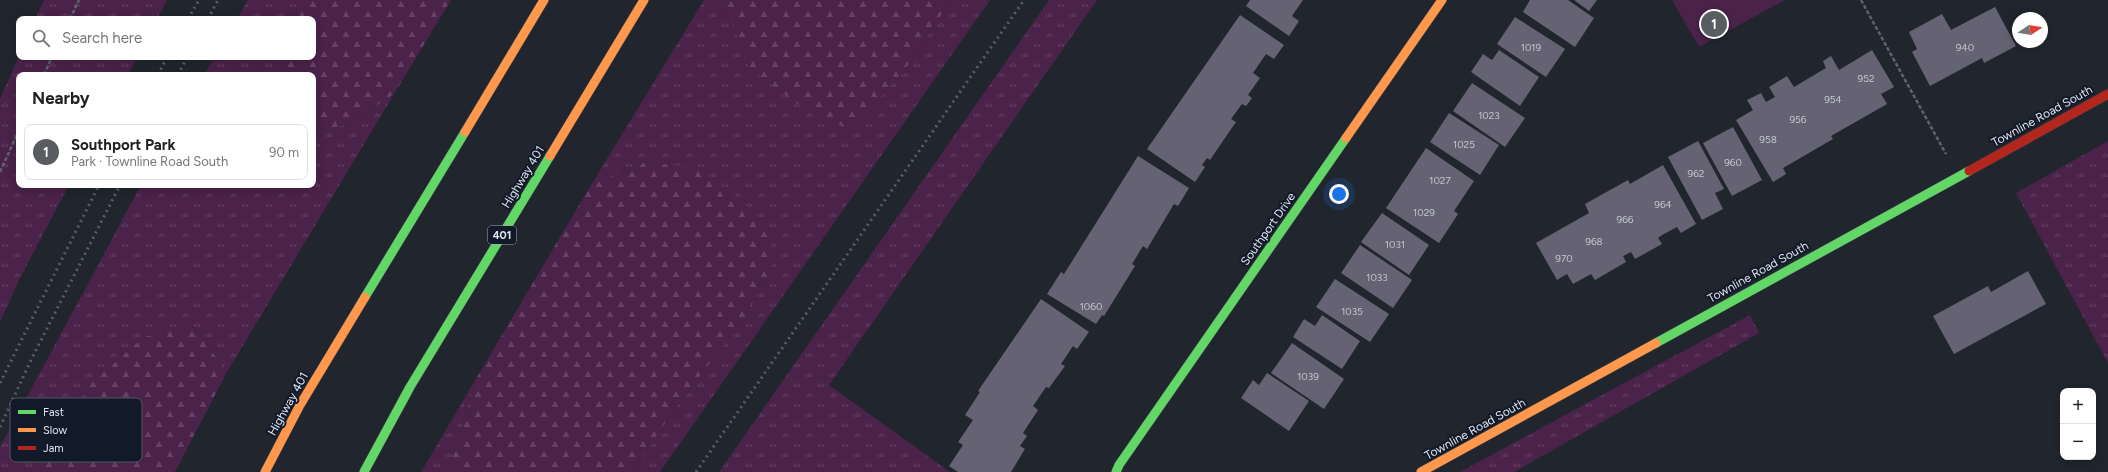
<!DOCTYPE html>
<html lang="en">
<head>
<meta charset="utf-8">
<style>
  body { margin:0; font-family:Figtree,sans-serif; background:#f2f2f2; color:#222 }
  .controls { position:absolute; right:12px; bottom:12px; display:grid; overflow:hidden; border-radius:8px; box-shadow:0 2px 10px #0003 }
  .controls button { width:36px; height:36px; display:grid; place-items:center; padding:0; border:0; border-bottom:1px solid #e0e0e0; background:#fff; color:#222; font:20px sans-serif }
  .compass { position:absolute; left:2012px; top:12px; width:36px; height:36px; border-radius:50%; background:#fff; box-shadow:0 2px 10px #0003; rotate:78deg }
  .you { position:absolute; left:1339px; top:194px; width:14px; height:14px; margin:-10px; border:3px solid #fff; border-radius:50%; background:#1a73e8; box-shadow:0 0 0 6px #1a73e833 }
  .badge { display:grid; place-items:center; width:26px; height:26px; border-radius:50%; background:#595c60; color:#fff; font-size:13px; font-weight:700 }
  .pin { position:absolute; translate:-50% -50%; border:2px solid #fff; box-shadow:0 1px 4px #0006 }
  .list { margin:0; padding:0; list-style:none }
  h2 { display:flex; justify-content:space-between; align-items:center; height:52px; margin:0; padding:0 16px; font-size:17px }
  h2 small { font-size:13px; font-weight:400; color:#767676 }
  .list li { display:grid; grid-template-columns:26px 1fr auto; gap:12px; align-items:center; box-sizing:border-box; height:56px; margin:0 8px 8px; padding:0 8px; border:1px solid #e0e0e0; border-radius:8px }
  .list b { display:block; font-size:15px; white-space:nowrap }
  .list p { margin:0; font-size:13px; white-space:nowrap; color:#767676 }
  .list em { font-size:13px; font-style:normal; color:#767676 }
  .icon { flex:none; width:22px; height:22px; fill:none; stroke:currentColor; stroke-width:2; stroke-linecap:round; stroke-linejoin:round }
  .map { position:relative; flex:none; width:2108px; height:472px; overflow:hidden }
  .search { position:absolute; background:#fff; box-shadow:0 2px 10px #0003; left:16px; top:16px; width:300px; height:44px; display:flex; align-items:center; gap:10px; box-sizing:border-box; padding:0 14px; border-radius:8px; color:#767676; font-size:15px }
  .panel { position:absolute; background:#fff; box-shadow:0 2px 10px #0003; left:16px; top:72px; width:300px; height:116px; border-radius:8px }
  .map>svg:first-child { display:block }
  .grass { fill:url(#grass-tufts) }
  .forest { fill:url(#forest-firs) }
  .park { fill:#4b224a }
  .building { fill:#656373 }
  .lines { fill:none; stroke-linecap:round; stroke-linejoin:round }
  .fast-casing { stroke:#3d4147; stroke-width:10 }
  .slow-casing { stroke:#3d4147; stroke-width:10 }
  .jam-casing { stroke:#3d4147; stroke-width:10 }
  .path { stroke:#5a666c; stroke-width:2.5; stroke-dasharray:4 2; stroke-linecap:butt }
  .fast { stroke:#63d668; stroke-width:9 }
  .slow { stroke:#ff974d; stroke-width:9 }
  .jam { stroke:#b3261e; stroke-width:9 }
  .rail { stroke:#556066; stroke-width:3; stroke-dasharray:2 4; stroke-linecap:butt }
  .labels { text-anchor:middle; stroke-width:4; stroke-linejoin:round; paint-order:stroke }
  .number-label { font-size:10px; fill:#c1c5d1 }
  .shield { fill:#121a29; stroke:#a2a9b4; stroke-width:1 }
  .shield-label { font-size:11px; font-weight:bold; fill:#e0e6f0 }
  .street-label { font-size:12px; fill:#e0e6f0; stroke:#121a29 }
  .key { fill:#121a29; stroke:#505765; stroke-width:1 }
  .key-label { font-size:11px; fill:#e0e6f0 }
</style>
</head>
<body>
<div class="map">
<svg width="2108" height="472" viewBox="0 0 2108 472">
  <defs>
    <pattern id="grass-tufts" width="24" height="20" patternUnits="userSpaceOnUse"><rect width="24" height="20" fill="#4b224a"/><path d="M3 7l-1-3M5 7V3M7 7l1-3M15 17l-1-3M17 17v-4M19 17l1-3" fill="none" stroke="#654264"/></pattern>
    <pattern id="forest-firs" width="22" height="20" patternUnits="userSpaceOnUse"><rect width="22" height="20" fill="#4b224a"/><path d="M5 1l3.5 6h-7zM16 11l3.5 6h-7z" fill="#654264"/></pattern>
  </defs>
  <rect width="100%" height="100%" fill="#21252d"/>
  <g class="grass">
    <path d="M44 0H167L157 19H35Z"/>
    <path d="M248 0H299L294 19H237Z"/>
    <path d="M704 0H719L733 25 909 64 951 0H990L660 472H632L676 407 743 320 774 264 646 162 591 185Z"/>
    <path d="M1049 0H1097L829 385 950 472H719Z"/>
    <path d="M19 56 137 57 128 75H19V185H69L20 278 0 322V99Z"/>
    <path d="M215 57H285L280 75H204Z"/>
    <path d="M394 94 227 372 193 326 90 384 41 472H0V447L141 185H313V132L349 124Z"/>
    <path d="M2108 141V363L2016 193Z"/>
    <path d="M1750 315 1759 333 1514 472H1460Z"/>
    <path d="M477 377 448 472H421Z"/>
  </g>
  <g class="forest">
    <path d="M299 0H451L394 94 349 124 313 132V75H280L285 57H313V19H294Z"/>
    <path d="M719 0H951L909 64 852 130 814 116 749 68 733 25Z"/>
    <path d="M646 162 698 168 742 201 769 234 774 264 743 320 676 407 632 472H448L477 377 591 185Z"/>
    <path d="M193 326 227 372 175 472H41L90 384 144 337Z"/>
  </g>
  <path class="park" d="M1672 0H1785L1699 47Z"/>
  <g class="building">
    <path d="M1250 0H1303L1292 16 1299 21 1289 36 1246 6Z"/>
    <path d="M1530 0H1568L1594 18 1575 47 1523 12Z"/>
    <path d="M1574 0H1597L1589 11Z"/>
    <path d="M1995 7 2016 46 1984 63 1982 58 1930 86 1912 52 1917 49 1909 32 1942 14 1951 30Z"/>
    <path d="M1240 15 1284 45 1274 59 1266 54 1253 73 1260 78 1248 95 1252 98 1246 106 1242 104 1231 119 1236 122 1210 160 1207 158 1202 165 1205 167 1195 182 1147 149Z"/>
    <path d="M1515 17 1565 49 1546 77 1497 44Z"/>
    <path d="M1499 50 1539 77 1520 106 1471 72 1483 54 1492 60Z"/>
    <path d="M1872 50 1894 87 1881 94 1887 104 1831 136 1833 139 1783 168 1786 174 1773 182 1736 120 1753 110 1747 100 1761 93 1766 102 1775 97 1769 87 1787 76 1794 87 1826 68 1823 61 1831 56 1839 70Z"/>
    <path d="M1472 83 1525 118 1505 147 1453 111Z"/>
    <path d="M1449 113 1499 145 1480 175 1430 142Z"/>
    <path d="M1733 127 1762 180 1732 196 1703 143Z"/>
    <path d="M1698 141 1724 189 1715 193 1723 209 1702 220 1668 157Z"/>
    <path d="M1426 148 1474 181 1454 211 1458 214 1439 243 1386 208Z"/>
    <path d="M1138 156 1189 188 1178 206 1174 204 1147 249 1143 246 1132 264 1135 266 1104 316 1102 315 1096 324 1047 294 1061 272 1064 274Z"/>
    <path d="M1663 165 1696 224 1681 233 1677 227 1662 235 1658 238 1662 244 1635 259 1631 252 1623 256 1626 262 1595 280 1591 274 1573 284 1567 274 1557 280 1536 243 1589 213 1585 204 1628 180 1630 184Z"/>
    <path d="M1382 213 1429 245 1409 275 1361 242Z"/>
    <path d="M1360 245 1412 280 1393 308 1341 273Z"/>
    <path d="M2028 271 2046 304 1954 354 1933 316 1988 286 1991 292Z"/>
    <path d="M1335 279 1389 314 1370 342 1316 307Z"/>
    <path d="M1041 299 1089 332 1077 349 1073 346 1061 364 1065 366 1049 388 1046 387 1033 406 1038 410 1023 433 1027 436 1020 446 1025 449 1011 472H958L949 466 963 445 958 442 973 420 965 415 980 392 978 391Z"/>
    <path d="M1322 315 1360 341 1342 369 1293 337 1304 319 1315 326Z"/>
    <path d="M1292 343 1344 379 1324 409 1271 373Z"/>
    <path d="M1267 373 1309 401 1289 431 1241 398 1253 380 1259 385Z"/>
  </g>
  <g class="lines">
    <g class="fast-casing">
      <g id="fast">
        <path d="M365 297 465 132"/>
        <path d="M1656 343 1969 171"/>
        <path d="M364 472 410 387 550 156"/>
        <path d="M1116 472 1119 465 1346 138"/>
      </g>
    </g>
    <g class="slow-casing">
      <g id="slow">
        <path d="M465 132 544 0"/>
        <path d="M1346 138 1442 0"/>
        <path d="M550 156 644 0"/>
        <path d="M265 472 300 405 365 297"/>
        <path d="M1421 472 1656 343"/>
      </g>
    </g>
    <g class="jam-casing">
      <path id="jam" d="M1969 171 2108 94"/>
    </g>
    <g class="path">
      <path d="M1861 0 1946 154"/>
      <path d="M70 19 79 0"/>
      <path d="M44 75 52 57"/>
      <path d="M0 172 19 130"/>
    </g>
    <use href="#fast" class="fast"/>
    <use href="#slow" class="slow"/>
    <use href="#jam" class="jam"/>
    <g class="rail">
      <path d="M188 19 199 0"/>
      <path d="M208 19 218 0"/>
      <path d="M158 75 167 57"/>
      <path d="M178 75 187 57"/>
      <path d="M0 383 99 185"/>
      <path d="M0 427 32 358 120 185"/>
      <path d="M696 472 1024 0"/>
    </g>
  </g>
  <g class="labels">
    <g class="number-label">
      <text x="1531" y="51">1019</text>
      <text x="1965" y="51">940</text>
      <text x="1866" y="82">952</text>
      <text x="1833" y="103">954</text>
      <text x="1489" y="119">1023</text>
      <text x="1798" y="123">956</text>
      <text x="1768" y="143">958</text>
      <text x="1464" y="148">1025</text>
      <text x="1733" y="166">960</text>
      <text x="1696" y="177">962</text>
      <text x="1440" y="184">1027</text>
      <text x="1663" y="208">964</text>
      <text x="1424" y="216">1029</text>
      <text x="1625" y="223">966</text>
      <text x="1594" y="245">968</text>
      <text x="1395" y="248">1031</text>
      <text x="1564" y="262">970</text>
      <text x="1377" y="281">1033</text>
      <text x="1091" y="310">1060</text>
      <text x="1352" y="315">1035</text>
      <text x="1308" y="380">1039</text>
    </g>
    <rect class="shield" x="488" y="226" width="28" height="18" rx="3"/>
    <g class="shield-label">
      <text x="502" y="239">401</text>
    </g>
    <g class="street-label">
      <text transform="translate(2042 116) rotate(-29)" y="4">Townline Road South</text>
      <text transform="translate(523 177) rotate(-59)" y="4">Highway 401</text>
      <text transform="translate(1268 229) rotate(-55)" y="4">Southport Drive</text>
      <text transform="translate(1758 272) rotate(-29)" y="4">Townline Road South</text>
      <text transform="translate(288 404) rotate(-61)" y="4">Highway 401</text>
      <text transform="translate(1475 429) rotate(-29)" y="4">Townline Road South</text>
    </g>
  </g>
  <rect x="10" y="398" width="132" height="64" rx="6" class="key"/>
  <rect x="18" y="410" width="18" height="4" fill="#63d668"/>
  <rect x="18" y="428" width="18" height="4" fill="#ff974d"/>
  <rect x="18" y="446" width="18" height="4" fill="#b3261e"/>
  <g class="key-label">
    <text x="43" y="416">Fast</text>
    <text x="43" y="434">Slow</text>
    <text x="43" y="452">Jam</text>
  </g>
</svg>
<div class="controls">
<button>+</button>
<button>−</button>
</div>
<svg class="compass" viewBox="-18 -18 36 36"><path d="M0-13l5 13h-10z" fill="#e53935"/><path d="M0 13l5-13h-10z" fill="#767676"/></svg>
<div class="you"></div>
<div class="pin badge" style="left:1714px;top:24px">1</div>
<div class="search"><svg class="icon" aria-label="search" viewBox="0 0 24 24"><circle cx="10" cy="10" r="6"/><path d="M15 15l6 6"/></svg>Search here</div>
<section class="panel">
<h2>Nearby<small></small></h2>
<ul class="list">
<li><span class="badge">1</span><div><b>Southport Park</b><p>Park · Townline Road South</p></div><em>90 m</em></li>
</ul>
</section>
</div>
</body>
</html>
